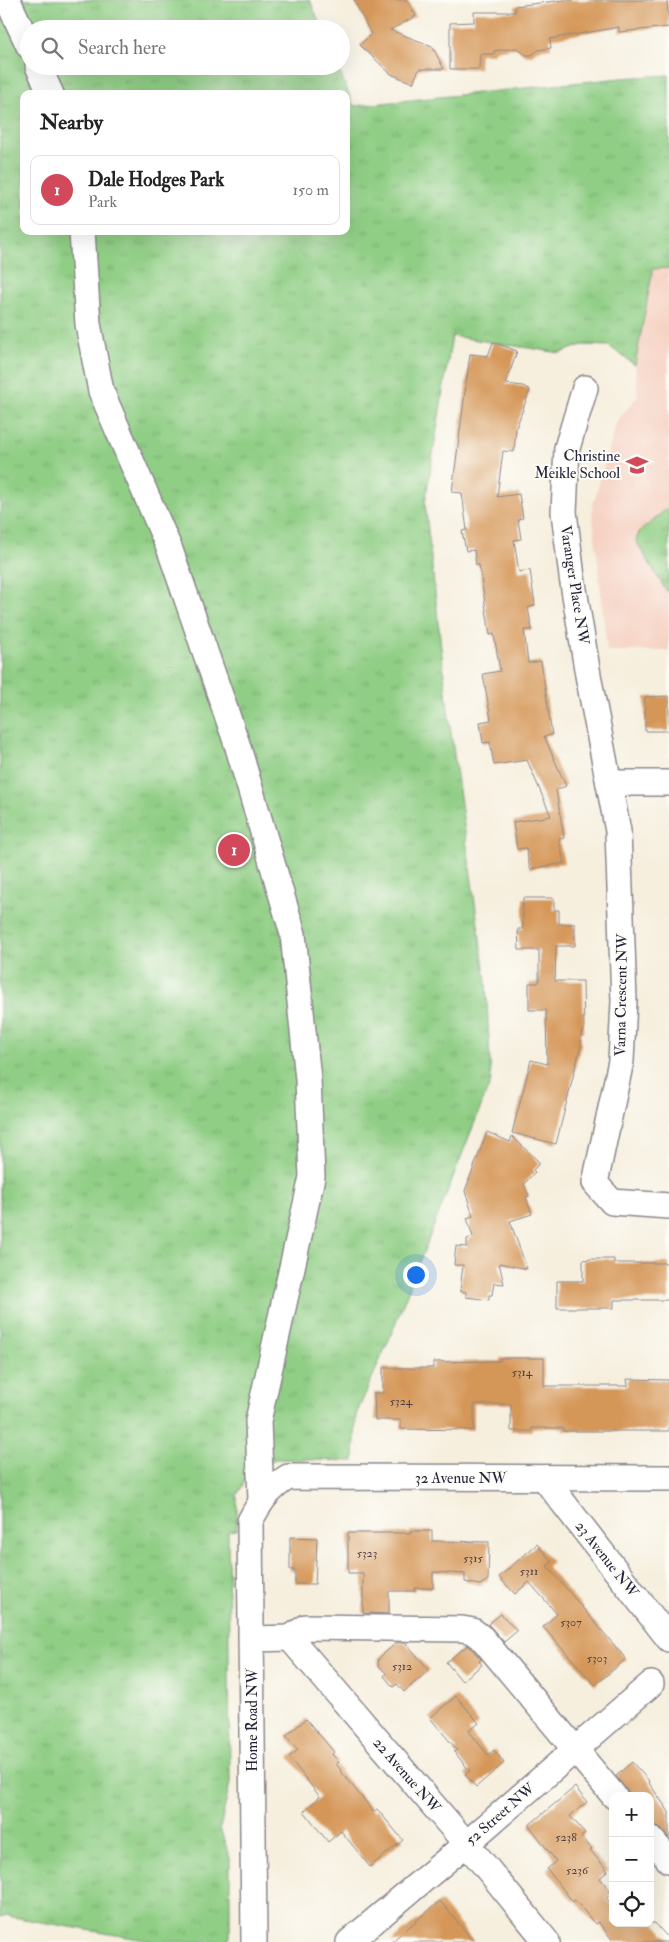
<!DOCTYPE html>
<html lang="en">
<head>
<meta charset="utf-8">
<style>
  body { margin:0; font-family:"IM FELL Double Pica",serif; background:#f2f2f2; color:#222 }
  .controls { position:absolute; right:15px; bottom:15px; display:grid; overflow:hidden; border-radius:10px; box-shadow:0 5px 20px #0002 }
  .controls button { width:45px; height:45px; display:grid; place-items:center; padding:0; border:0; border-bottom:1px solid #e0e0e0; background:#fff; color:#222; font:25px sans-serif }
  .you { position:absolute; left:415px; top:1274px; width:18px; height:18px; margin:-12px; border:4px solid #fff; border-radius:50%; background:#1a73e8; box-shadow:0 0 0 8px #1a73e833 }
  .badge { display:grid; place-items:center; width:32px; height:32px; border-radius:50%; background:#d1495b; color:#fff; font-size:16px; font-weight:700 }
  .pin { position:absolute; translate:-50% -50%; border:2px solid #fff; box-shadow:0 1px 5px #0006 }
  .list { margin:0; padding:0; list-style:none }
  h2 { display:flex; justify-content:space-between; align-items:center; height:65px; margin:0; padding:0 20px; font-size:21px }
  h2 small { font-size:16px; font-weight:400; color:#767676 }
  .list li { display:grid; grid-template-columns:32px 1fr auto; gap:15px; align-items:center; box-sizing:border-box; height:70px; margin:0 10px 10px; padding:0 10px; border:1px solid #e0e0e0; border-radius:10px }
  .list b { display:block; font-size:19px; white-space:nowrap }
  .list p { margin:0; font-size:16px; white-space:nowrap; color:#767676 }
  .list em { font-size:16px; font-style:normal; color:#767676 }
  .icon { flex:none; width:28px; height:28px; fill:none; stroke:currentColor; stroke-width:2; stroke-linecap:round; stroke-linejoin:round }
  .map { position:relative; flex:none; width:669px; height:1942px; overflow:hidden }
  .search { position:absolute; background:#fff; box-shadow:0 5px 20px #0002; left:20px; top:20px; width:330px; height:55px; display:flex; align-items:center; gap:12px; box-sizing:border-box; padding:0 18px; border-radius:28px; color:#767676; font-size:19px }
  .panel { position:absolute; background:#fff; box-shadow:0 5px 20px #0002; left:20px; top:90px; width:330px; height:145px; border-radius:10px }
  .map>svg:first-child { display:block }
  .built { fill:#f6d2c3 }
  .park { fill:url(#park-tufts); stroke:#597860; fill-rule:evenodd }
  .building { fill:#d59759 }
  .lines { fill:none; stroke-linecap:round; stroke-linejoin:round }
  .minor-casing { stroke:#8c888c; stroke-width:28 }
  .minor { stroke:#fff; stroke-width:25 }
  .labels { text-anchor:middle; stroke-width:4; stroke-linejoin:round; paint-order:stroke }
  .number-label { font-size:12px; fill:#4f3f42 }
  .poi-label { font-size:15px; fill:#22223b; stroke:#fdfcf7; text-anchor:end }
  .street-label { font-size:15px; fill:#22223b; stroke:#fdfcf7 }
</style>
</head>
<body>
<div class="map">
<svg width="669" height="1942" viewBox="0 0 669 1942">
  <defs>
    <pattern id="park-tufts" width="24" height="20" patternUnits="userSpaceOnUse" patternTransform="scale(1.25)"><rect width="24" height="20" fill="#90ce85"/><path d="M3 7l-1-3M5 7V3M7 7l1-3M15 17l-1-3M17 17v-4M19 17l1-3" fill="none" stroke="#7cb174"/></pattern>
  </defs>
  <rect width="100%" height="100%" fill="#fdfcf7"/>
  <filter id="ink" filterUnits="userSpaceOnUse"><feTurbulence type="fractalNoise" baseFrequency=".02" numOctaves="2"/><feDisplacementMap in="SourceGraphic" scale="10" xChannelSelector="R" yChannelSelector="G"/><feConvolveMatrix kernelMatrix="1 2 1 2 8 2 1 2 1" color-interpolation-filters="sRGB"/></filter>
  <filter id="wash" filterUnits="userSpaceOnUse"><feTurbulence type="fractalNoise" baseFrequency=".0096" numOctaves="4" result="noise"/><feDisplacementMap in="SourceGraphic" scale="20" xChannelSelector="R" yChannelSelector="G"/><feGaussianBlur stdDeviation="1.12" result="paint"/><feColorMatrix in="noise" values="0 0 0 0 0 0 0 0 0 0 0 0 0 0 0 0 0 1.4 0 .05"/><feComposite in="paint" operator="in"/></filter>
  <g filter="url(#wash)">
    <rect width="100%" height="100%" fill="#f6efde"/>
    <path class="built" d="M653 268H669V651H607L592 508 617 421 638 396 635 365Z"/>
    <g class="park">
      <path d="M0 0H310L322 29H29V66H337L354 106 621 78 669 75V268L653 269 635 365 609 346 582 345 560 353 452 336 425 503 449 719 486 981 491 1081 390 1337 356 1415 354 1461 276 1459 253 1468 237 1495V1530L228 1531 230 1783 220 1828 230 1858V1937L227 1942H156L7 1916 0 1918ZM24 94H346V231H24Z"/>
      <path d="M669 507V593L665 589 636 541 639 532Z"/>
    </g>
    <g id="blocks">
      <g class="building">
        <path d="M354 0H407L416 16 390 30 432 46 444 69H419L413 83 391 74 360 45 371 34Z"/>
        <path d="M564 0H667L669 27 619 32V27L550 39 551 48 538 50 532 55H526L516 48 494 51V54H480L479 69H450V23L474 22V12H515V6Z"/>
        <path d="M493 342 517 351 506 384 523 386 530 390 516 428 514 452 503 451 497 497 519 494 523 518 518 519 521 539 514 540 519 572 530 570 535 605 528 608 532 630H524L528 663 541 661 552 735 544 736 566 786 556 790 564 838 559 839 564 863 530 869 526 848 517 849 513 822 551 816 527 760 494 765 490 742 483 743 480 722 491 720 483 674 500 671 494 634 490 635 479 565H476L474 550 466 551 462 531 467 530 462 493 452 492 470 354 488 356Z"/>
        <path d="M669 696V731H645V697Z"/>
        <path d="M523 898H554V910H559V924H575V946H556L555 981H583L584 1032H581V1045L556 1144 512 1133 531 1060 547 1064 546 1010H529V983H538L539 981V950H519L518 929H523Z"/>
        <path d="M487 1132 510 1142 512 1136 540 1163 533 1170 535 1172 524 1184 529 1196 526 1197 532 1214 510 1221 527 1269 499 1263 504 1284 494 1283 492 1295H489V1300L466 1297V1292L460 1291 463 1265H454L456 1246 467 1247V1239L473 1237 467 1218 473 1216 465 1191Z"/>
        <path d="M591 1259H614V1263H669V1300H614V1308H557V1281H583V1260Z"/>
        <path d="M500 1358H544V1386H628L627 1379 669 1380V1431H563V1428H532V1431H511V1404H474V1430L401 1429V1420H375L374 1393H383V1368H433V1362L500 1361Z"/>
        <path d="M410 1531H432V1541L489 1542 488 1580 480 1585 465 1582V1574L433 1572V1588H415V1591H389V1614L363 1613V1573H348V1533H410Z"/>
        <path d="M290 1537 317 1538 315 1584H295V1570H290Z"/>
        <path d="M537 1544 552 1562 547 1566 626 1659 595 1685 543 1627 557 1614 529 1582 515 1594 499 1577Z"/>
        <path d="M501 1614 517 1631 504 1642 488 1624Z"/>
        <path d="M396 1643H406L429 1670 404 1692 397 1684 393 1687 384 1676 386 1673 378 1665 379 1658Z"/>
        <path d="M468 1645 481 1659 479 1661 482 1665 462 1681 446 1662Z"/>
        <path d="M456 1696 479 1723 469 1731 488 1755 494 1750 504 1763 476 1787 465 1774 470 1771 454 1752 457 1750 430 1718Z"/>
        <path d="M306 1719 334 1752 332 1754 339 1762 336 1764 341 1770 340 1771 374 1812 377 1809 403 1840 370 1867 341 1831 328 1842 304 1811 320 1797 289 1757 298 1750 286 1736Z"/>
        <path d="M632 1762 650 1782 649 1783 669 1812V1838L661 1828 650 1823V1796H631L616 1776Z"/>
        <path d="M575 1787 587 1802 570 1816 585 1833 581 1837 592 1849 590 1850 608 1871 600 1878 612 1893 606 1898 613 1906V1923H655L669 1939V1942H614L598 1922 595 1924 575 1900 573 1902 547 1869 556 1861 529 1825Z"/>
        <path d="M440 1901 474 1942H391Z"/>
      </g>
    </g>
  </g>
  <g filter="url(#ink)">
    <use href="#blocks" fill-opacity="0" stroke="#8c888c" stroke-width="1"/>
    <g class="lines">
      <g class="minor-casing">
        <g id="minor">
          <path d="M6 0 9 3 29 46"/>
          <path d="M38 66 51 94"/>
          <path d="M82 231 88 324 101 391 170 550 237 744 293 934 308 1079 312 1177 258 1421 261 1500"/>
          <path d="M585 388 567 448 564 512 572 577 588 675 618 831 624 1001 621 1061 595 1183 612 1202 669 1206"/>
          <path d="M609 783H669"/>
          <path d="M544 1478 669 1639"/>
          <path d="M290 1638 306 1627 462 1629 473 1631 482 1638 614 1796"/>
          <path d="M252 1639 290 1638 481 1861 547 1942"/>
          <path d="M650 1838 669 1860"/>
          <path d="M254 1942 250 1521C261 1500 268 1490 288 1477L669 1478"/>
          <path d="M349 1942 466 1844 651 1684"/>
        </g>
      </g>
      <use href="#minor" class="minor"/>
    </g>
  </g>
  <defs>
    <g id="school-bare" transform="scale(1.725)"><path d="M0-5L7-2L0 1L-7-2ZM-4 1L0 2.5L4 1V4Q0 6-4 4Z" fill="#d1495b" stroke="#fdfcf7" stroke-width="2.5" paint-order="stroke"/></g>
  </defs>
  <g fill-rule="evenodd">
    <use href="#school-bare" x="637" y="465"/>
  </g>
  <g class="labels">
    <g class="number-label">
      <text x="522" y="1376">5314</text>
      <text x="401" y="1405">5324</text>
      <text x="367" y="1557">5323</text>
      <text x="473" y="1562">5315</text>
      <text x="529" y="1575">5311</text>
      <text x="571" y="1626">5307</text>
      <text x="597" y="1662">5303</text>
      <text x="402" y="1670">5312</text>
      <text x="566" y="1841">5238</text>
      <text x="577" y="1874">5236</text>
    </g>
    <g class="poi-label">
      <text x="620" y="461">Christine<tspan x="620" dy="17">Meikle School</tspan></text>
    </g>
    <g class="street-label">
      <text transform="translate(575 585) rotate(81)" y="5">Varanger Place NW</text>
      <text transform="translate(621 995) rotate(-89)" y="5">Varna Crescent NW</text>
      <text x="461" y="1483">32 Avenue NW</text>
      <text transform="translate(607 1559) rotate(52)" y="5">23 Avenue NW</text>
      <text transform="translate(252 1720) rotate(-90)" y="5">Home Road NW</text>
      <text transform="translate(407 1775) rotate(49)" y="5">22 Avenue NW</text>
      <text transform="translate(500 1814) rotate(-41)" y="5">52 Street NW</text>
    </g>
  </g>
</svg>
<div class="controls">
<button>+</button>
<button>−</button>
<button><svg class="icon" aria-label="locate" viewBox="0 0 24 24"><circle cx="12" cy="12" r="6"/><path d="M12 2v4M12 18v4M2 12h4M18 12h4"/></svg></button>
</div>
<div class="you"></div>
<div class="pin badge" style="left:234px;top:850px">1</div>
<div class="search"><svg class="icon" aria-label="search" viewBox="0 0 24 24"><circle cx="10" cy="10" r="6"/><path d="M15 15l6 6"/></svg>Search here</div>
<section class="panel">
<h2>Nearby<small></small></h2>
<ul class="list">
<li><span class="badge">1</span><div><b>Dale Hodges Park</b><p>Park</p></div><em>150 m</em></li>
</ul>
</section>
</div>
</body>
</html>
